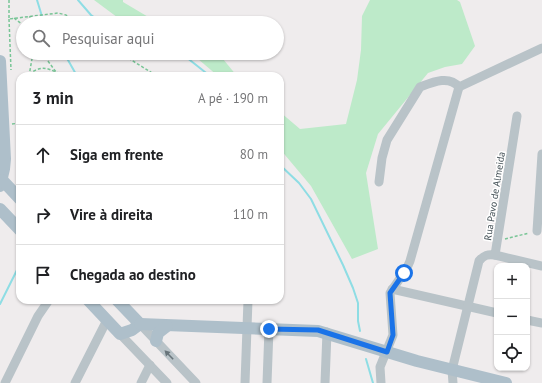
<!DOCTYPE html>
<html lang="pt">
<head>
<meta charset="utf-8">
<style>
  body { margin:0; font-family:"PT Sans",sans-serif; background:#f6f6f6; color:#202124 }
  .controls { position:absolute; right:12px; bottom:12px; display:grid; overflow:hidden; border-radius:8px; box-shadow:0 1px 3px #0004 }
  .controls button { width:36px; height:36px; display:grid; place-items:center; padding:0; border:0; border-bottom:1px solid #e0e0e0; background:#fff; color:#202124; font:20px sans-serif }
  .stop { position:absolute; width:12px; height:12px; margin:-9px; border:3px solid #1a73e8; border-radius:50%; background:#fff }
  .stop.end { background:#1a73e8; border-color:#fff; box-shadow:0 1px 4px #0008 }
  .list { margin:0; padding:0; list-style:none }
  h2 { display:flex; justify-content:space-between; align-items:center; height:52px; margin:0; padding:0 16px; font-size:17px }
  h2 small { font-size:13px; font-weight:400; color:#757577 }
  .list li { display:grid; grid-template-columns:26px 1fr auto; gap:12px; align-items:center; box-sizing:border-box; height:60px; padding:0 16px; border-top:1px solid #e0e0e0 }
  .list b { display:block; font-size:15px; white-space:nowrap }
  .list em { font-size:13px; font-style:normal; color:#757577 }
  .icon { flex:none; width:22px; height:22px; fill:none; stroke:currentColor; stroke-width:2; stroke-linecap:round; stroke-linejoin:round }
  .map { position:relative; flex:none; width:542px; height:383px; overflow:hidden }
  .search { position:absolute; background:#fff; box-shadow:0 1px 3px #0004; left:16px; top:16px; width:268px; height:44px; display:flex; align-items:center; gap:10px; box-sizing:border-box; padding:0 14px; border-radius:22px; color:#757577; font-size:15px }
  .panel { position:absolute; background:#fff; box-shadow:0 1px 3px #0004; left:16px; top:72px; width:268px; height:232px; border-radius:12px }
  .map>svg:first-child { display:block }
  .green { fill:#bdeac9 }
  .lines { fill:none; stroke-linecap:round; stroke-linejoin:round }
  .stream { stroke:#8edde4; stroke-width:2 }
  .path { stroke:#78c596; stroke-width:1.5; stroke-dasharray:3 2; stroke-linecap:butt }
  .minor { stroke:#b9c3c8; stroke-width:9 }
  .major { stroke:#aebfca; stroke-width:12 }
  .oneway { fill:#68747a }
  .route { stroke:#1a73e8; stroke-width:5 }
  .labels { text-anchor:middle; stroke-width:3; stroke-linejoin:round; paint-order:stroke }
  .street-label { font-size:10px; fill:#465258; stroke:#fff }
</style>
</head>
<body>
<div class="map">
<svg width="542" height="383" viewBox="0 0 542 383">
  <rect width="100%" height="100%" fill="#efeced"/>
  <g class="green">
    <path d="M94 0H123V2L150 18 165 23H125Z"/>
    <path d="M370 0H457L460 2 475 46 462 64 445 67 428 73 378 134 366 173 378 249 352 259 311 186 280 149V112L300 129 346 124 357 80 361 50 362 16Z"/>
    <path d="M191 53H218L237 76H218Z"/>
  </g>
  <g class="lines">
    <g class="stream">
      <path d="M37 0 44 23"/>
      <path d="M78 0 91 15 102 23"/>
      <path d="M64 53 77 76"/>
      <path d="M173 53 186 57 210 76"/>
      <path d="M280 165 299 183 311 199 343 265 353 288 358 303V321L360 331"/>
      <path d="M0 304 20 264"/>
      <path d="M366 359 373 383"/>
    </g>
    <g class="path">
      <path d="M9 0V19L58 13 66 15 77 23"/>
      <path d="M14 18 23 25"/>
      <path d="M9 19 11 70"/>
      <path d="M30 23V16"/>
      <path d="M42 53 59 76"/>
      <path d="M120 53 157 76"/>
      <path d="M29 74C41 66 45 67 58 73"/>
      <path d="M29 76 33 53"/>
      <path d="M135 76 139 75 146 76"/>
      <path d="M12 124 20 123"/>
      <path d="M505 239 529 233"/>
    </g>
    <g class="minor">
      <path d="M459 87 542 48"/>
      <path d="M379 182 382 158 387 140 420 87C433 82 449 75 459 87"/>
      <path d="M537 231 542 154"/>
      <path d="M495 255 542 266"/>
      <path d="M392 289 497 313"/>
      <path d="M527 320 542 323"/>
      <path d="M140 324 196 383"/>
      <path d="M120 334 167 383"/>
      <path d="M5 383 38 316 49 300"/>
      <path d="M75 383 107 320"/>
      <path d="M141 383 150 365"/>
      <path d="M245 383 248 300"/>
      <path d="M267 383 269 329"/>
      <path d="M325 383 327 332"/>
      <path d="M381 383 380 367 393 335 390 293 407 268 410 261 459 87"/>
      <path d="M453 383 452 370 479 261C484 255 488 254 495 255L517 116"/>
    </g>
    <g class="major">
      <path d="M0 61 5 159 4 169 0 186"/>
      <path d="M2 180 20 199"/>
      <path d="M0 209 20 230"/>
      <path d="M88 300 120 334 132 330 140 324"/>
      <path d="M117 300 140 324"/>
      <path d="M140 324 318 331 417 361 506 383"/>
      <path d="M156 341 158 333 167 326"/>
    </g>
  </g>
  <defs><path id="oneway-solid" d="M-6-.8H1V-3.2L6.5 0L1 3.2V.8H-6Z"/></defs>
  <use class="oneway" href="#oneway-solid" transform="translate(169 355) rotate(-134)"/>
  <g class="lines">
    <path class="route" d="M269 329 318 330 387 352 393 335 390 293 404 273"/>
  </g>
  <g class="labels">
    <g class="street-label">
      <text transform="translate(494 196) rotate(-81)" y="4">Rua Pavo de Almeida</text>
    </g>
  </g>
</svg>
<div class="controls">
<button>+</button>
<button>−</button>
<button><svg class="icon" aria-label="locate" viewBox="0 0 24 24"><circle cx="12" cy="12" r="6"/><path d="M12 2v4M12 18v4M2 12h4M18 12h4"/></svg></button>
</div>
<div class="stop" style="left:404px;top:273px"></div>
<div class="stop end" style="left:269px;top:329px"></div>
<div class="search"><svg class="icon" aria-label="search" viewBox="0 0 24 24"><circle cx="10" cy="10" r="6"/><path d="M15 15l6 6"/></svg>Pesquisar aqui</div>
<section class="panel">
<h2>3 min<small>A pé · 190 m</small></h2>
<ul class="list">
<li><svg class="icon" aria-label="ahead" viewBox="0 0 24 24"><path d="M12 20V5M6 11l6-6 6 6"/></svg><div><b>Siga em frente</b></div><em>80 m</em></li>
<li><svg class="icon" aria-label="right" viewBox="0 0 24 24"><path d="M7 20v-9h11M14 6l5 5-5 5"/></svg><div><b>Vire à direita</b></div><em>110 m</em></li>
<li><svg class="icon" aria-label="arrive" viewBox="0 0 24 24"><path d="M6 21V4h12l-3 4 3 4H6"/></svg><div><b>Chegada ao destino</b></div></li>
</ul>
</section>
</div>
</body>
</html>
